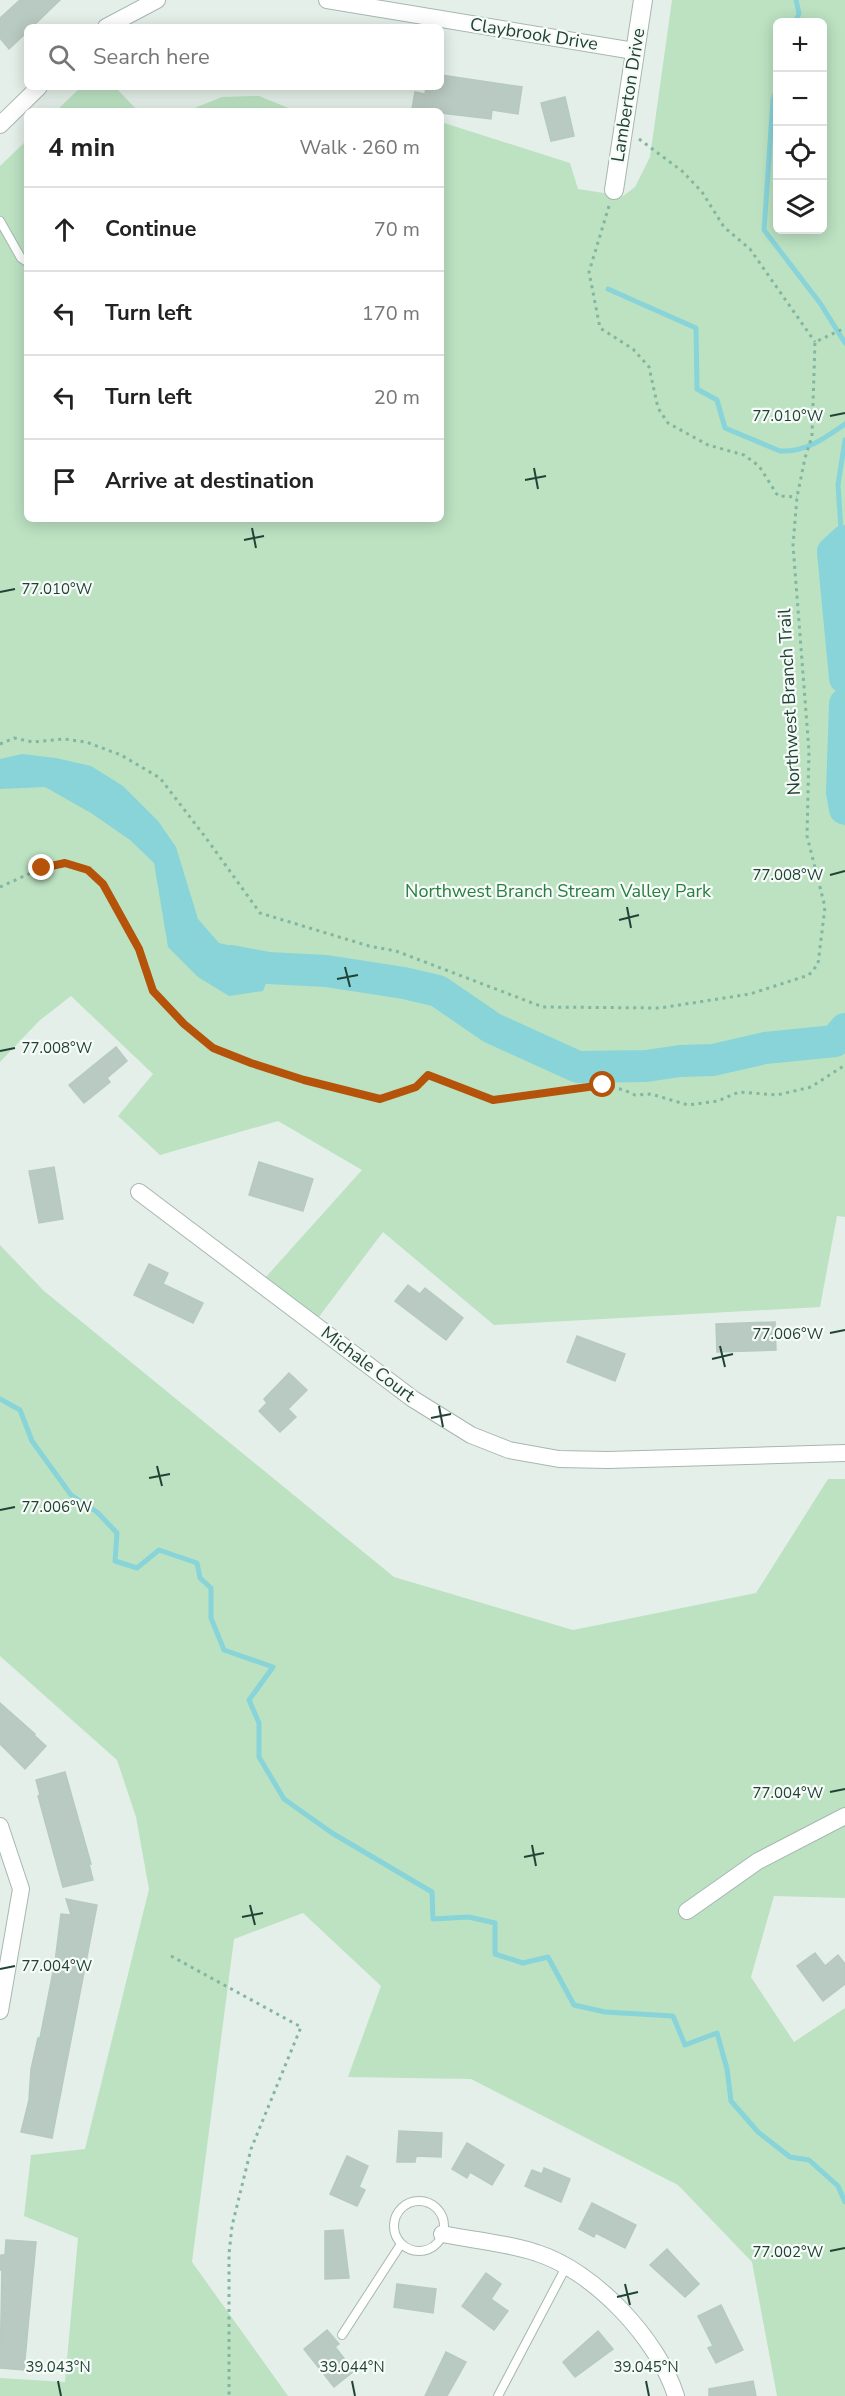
<!DOCTYPE html>
<html lang="en">
<head>
<meta charset="utf-8">
<style>
  body { margin:0; font-family:"Nunito Sans",sans-serif; background:#f6f6f6; color:#222 }
  .controls { position:absolute; right:18px; top:18px; display:grid; overflow:hidden; border-radius:9px; box-shadow:0 3px 15px #0003 }
  .controls button { width:54px; height:54px; display:grid; place-items:center; padding:0; border:0; border-bottom:2px solid #e0e0e0; background:#fff; color:#222; font:30px sans-serif }
  .stop { position:absolute; width:18px; height:18px; margin:-14px; border:4px solid #b45309; border-radius:50%; background:#fff }
  .stop.end { background:#b45309; border-color:#fff; box-shadow:0 2px 6px #0008 }
  .list { margin:0; padding:0; list-style:none }
  h2 { display:flex; justify-content:space-between; align-items:center; height:78px; margin:0; padding:0 24px; font-size:26px }
  h2 small { font-size:20px; font-weight:400; color:#767676 }
  .list li { display:grid; grid-template-columns:39px 1fr auto; gap:18px; align-items:center; box-sizing:border-box; height:84px; padding:0 24px; border-top:2px solid #e0e0e0 }
  .list b { display:block; font-size:22px; white-space:nowrap }
  .list em { font-size:20px; font-style:normal; color:#767676 }
  .icon { flex:none; width:33px; height:33px; fill:none; stroke:currentColor; stroke-width:2; stroke-linecap:round; stroke-linejoin:round }
  .map { position:relative; flex:none; width:845px; height:2396px; overflow:hidden }
  .search { position:absolute; background:#fff; box-shadow:0 3px 15px #0003; left:24px; top:24px; width:420px; height:66px; display:flex; align-items:center; gap:15px; box-sizing:border-box; padding:0 21px; border-radius:9px; color:#767676; font-size:22px }
  .panel { position:absolute; background:#fff; box-shadow:0 3px 15px #0003; left:24px; top:108px; width:420px; height:414px; border-radius:9px }
  .map>svg:first-child { display:block }
  .green { fill:#bce2c2; fill-rule:evenodd }
  .water { fill:#88d4d9 }
  .lines { fill:none; stroke-linecap:round; stroke-linejoin:round }
  .stream { stroke:#88d4d9; stroke-width:5 }
  .river { stroke:#88d4d9; stroke-width:32 }
  .building { fill:#b9cac2; stroke:#b6cabf; stroke-width:1.5 }
  .service-casing { stroke:#a6b8b0; stroke-width:10 }
  .minor-casing { stroke:#a6b8b0; stroke-width:18 }
  .tertiary-casing { stroke:#a6b8b0; stroke-width:20 }
  .path { stroke:#82b6a0; stroke-width:3; stroke-dasharray:3 4.5; stroke-linecap:butt }
  .service { stroke:#fff; stroke-width:8 }
  .minor { stroke:#fff; stroke-width:16 }
  .tertiary { stroke:#fff; stroke-width:18 }
  .route { stroke:#b45309; stroke-width:8 }
  .ticks { fill:none; stroke:#214337; stroke-width:2 }
  .labels { text-anchor:middle; stroke-width:4.5; stroke-linejoin:round; paint-order:stroke }
  .street-label { font-size:18px; fill:#214337; stroke:#f6fbf8 }
  .park-label { font-size:18px; fill:#277e40; stroke:#f6fbf8 }
  .ticks-label { font-size:15px; text-anchor:middle; fill:#214337; stroke:#f6fbf8; stroke-width:4.5; stroke-linejoin:round; paint-order:stroke }
</style>
</head>
<body>
<div class="map">
<svg width="845" height="2396" viewBox="0 0 845 2396">
  <rect width="100%" height="100%" fill="#e4efe9"/>
  <g class="green">
    <path d="M672 0H845V1217L837 1216 820 1307 494 1325 383 1232 318 1318 265 1278 362 1170 278 1121 160 1155 118 1116 153 1074 71 996 39 1021 0 1062V166L27 140V519H441V122L570 163 578 189 623 196 635 187 650 157ZM778 22H822V230H778Z"/>
    <path d="M81 87H115L138 111H56Z"/>
    <path d="M259 96 296 111H187L222 97Z"/>
    <path d="M0 1245 44 1291 394 1577 573 1630 756 1593 828 1479H845V1898L774 1896 751 1977 794 2042 845 2008V2396H777L752 2262 678 2185 471 2079 348 2077 381 1986 303 1913 234 1939 192 2262 288 2396H0V2378L65 2382 78 2238 24 2216 31 2155 85 2149 149 1889 136 1817 117 1760 0 1656Z"/>
  </g>
  <path class="water" d="M22 754 56 758 91 766 123 786 158 821 176 847 198 919 219 943 277 956 263 991 229 996 198 977 168 947 154 863 130 840 91 813 45 787 0 789V759Z"/>
  <g class="lines">
    <g class="stream">
      <path d="M796 0 799 13 796 22"/>
      <path d="M778 85 773 100 764 230 820 303 845 343"/>
      <path d="M608 289 696 328 697 389 717 400 725 428 780 451C806 452 825 438 845 424"/>
      <path d="M842 544 838 485 845 440"/>
      <path d="M0 1399 20 1410 32 1441 71 1495 97 1512 117 1533 115 1561 137 1568 159 1550 197 1563 200 1578 211 1588V1618L224 1650 273 1667 249 1700 259 1723V1757L284 1799 332 1833 432 1892 433 1919 469 1917 495 1923V1954L523 1963 548 1957 574 2005 605 2012 673 2016 685 2045 717 2033 727 2069 731 2101 758 2132 790 2157 809 2160 838 2186 845 2202"/>
    </g>
    <g class="river">
      <path d="M845 541 833 552 845 678"/>
      <path d="M845 704 842 792 845 809"/>
      <path d="M231 961 268 968 326 971 404 983 438 991 492 1028 578 1067 646 1066 680 1061 713 1060 765 1048 835 1041 845 1029"/>
    </g>
  </g>
  <g class="building">
    <path d="M20 0H60L32 27H27V32L9 49 0 38V18Z"/>
    <path d="M441 75 522 87 518 114 492 110 491 119 441 113V111L412 109 415 92 425 94 426 87H441Z"/>
    <path d="M565 97 574 136 551 141 541 103Z"/>
    <path d="M116 1047 127 1061 107 1078 110 1082 84 1103 69 1085Z"/>
    <path d="M259 1162 313 1179 303 1211 249 1195Z"/>
    <path d="M54 1167 63 1219 39 1223 29 1171Z"/>
    <path d="M149 1264 168 1273 163 1284 203 1303 193 1323 134 1295Z"/>
    <path d="M408 1285 420 1294 425 1288 463 1318 446 1340 395 1301Z"/>
    <path d="M775 1322 776 1350 717 1352 716 1324Z"/>
    <path d="M577 1336 625 1354 615 1381 567 1362Z"/>
    <path d="M289 1373 307 1390 288 1409 296 1417 280 1432 259 1411 267 1403 264 1399Z"/>
    <path d="M0 1703 35 1734 34 1735 46 1746 25 1769 0 1744Z"/>
    <path d="M65 1772 91 1864H89L93 1880 63 1887 38 1796 40 1795 36 1780Z"/>
    <path d="M66 1899 97 1905 52 2138 21 2132 29 2100 31 2069 38 2038H40L55 1962 61 1914 71 1915Z"/>
    <path d="M815 1953 825 1966 838 1955 845 1964V1984L823 2001 797 1966Z"/>
    <path d="M399 2131 442 2133 441 2157 416 2156 415 2162H397Z"/>
    <path d="M467 2143 504 2165 492 2185 470 2172 467 2178 452 2169Z"/>
    <path d="M347 2156 368 2166 359 2187 365 2190 357 2206 330 2194Z"/>
    <path d="M544 2168 570 2179 561 2202 525 2186 532 2170 542 2174Z"/>
    <path d="M592 2203 636 2225 625 2248 596 2233 594 2237 579 2229Z"/>
    <path d="M343 2230 349 2278 325 2279V2231Z"/>
    <path d="M6 2240 36 2242 24 2370 0 2368 2 2270H0L1 2255H5Z"/>
    <path d="M667 2249 699 2284 685 2297 650 2265Z"/>
    <path d="M486 2273 501 2284 491 2299 508 2311 494 2330 462 2306Z"/>
    <path d="M397 2284 436 2289 433 2313 394 2307Z"/>
    <path d="M721 2305 743 2350 716 2363 708 2348 713 2346 698 2316Z"/>
    <path d="M327 2330 339 2344 335 2347 354 2371 334 2387 304 2349Z"/>
    <path d="M598 2331 613 2349 575 2377 563 2362Z"/>
    <path d="M446 2352 466 2362 447 2396H425Z"/>
    <path d="M753 2381 756 2396H709V2389Z"/>
  </g>
  <g class="lines">
    <g class="service-casing">
      <g id="service">
        <path d="M0 221 21 258 27 262"/>
        <circle cx="419" cy="2226" r="25"/>
        <path d="M342 2335 401 2244"/>
        <path d="M498 2396 566 2267"/>
      </g>
    </g>
    <g class="minor-casing">
      <g id="minor">
        <path d="M327 0 634 51"/>
        <path d="M106 27 157 0"/>
        <path d="M0 125 39 87"/>
        <path d="M139 1192 413 1399 471 1435 509 1450 559 1459 608 1460 845 1453"/>
        <path d="M0 1826 21 1889 0 2011"/>
        <path d="M687 1911 758 1861 845 1816"/>
        <path d="M442 2234C472 2240 508 2243 537 2253 594 2271 658 2339 676 2396"/>
      </g>
    </g>
    <g class="tertiary-casing">
      <path id="tertiary" d="M614 190 643 0"/>
    </g>
    <g class="path">
      <path d="M639 139 682 171 702 192 724 227 750 249 815 342"/>
      <path d="M609 206 589 272 600 328 633 349 649 367 658 408 668 423 708 445 744 455 759 466 778 496 797 497"/>
      <path d="M0 744 14 738 33 742 64 739 86 742 121 755 160 778 206 838 260 913 369 946 396 951 543 1007 660 1008 750 994 809 975 818 964 825 907 807 836 809 751 793 545 797 497 805 458 812 436 815 342 845 328"/>
      <path d="M0 887 42 868 65 863 88 870 103 884 139 949 153 991 184 1024 213 1048 304 1080 380 1099 416 1087 428 1075 493 1100 603 1085 624 1090 635 1095 651 1094 688 1105 718 1101 739 1092 777 1095 811 1087 845 1065"/>
      <path d="M171 1956 301 2027 251 2149 232 2226 229 2254V2396"/>
    </g>
    <use href="#service" class="service"/>
    <use href="#minor" class="minor"/>
    <use href="#tertiary" class="tertiary"/>
  </g>
  <g class="lines">
    <path class="route" d="M42 868 65 863 88 870 103 884 139 949 153 991 184 1024 213 1048 251 1063 304 1080 380 1099 416 1087 428 1075 493 1100 603 1085"/>
  </g>
  <path class="ticks" d="M830 416 845 413M534 468 538 489M525 480 546 476M252 528 256 548M244 540 264 536M0 592 15 589M830 875 845 871M627 907 631 928M619 920 639 915M345 967 350 987M337 979 358 975M0 1051 15 1048M830 1333 845 1330M720 1346 725 1367M712 1359 733 1354M439 1406 443 1427M431 1418 451 1414M157 1466 162 1486M149 1478 170 1474M0 1510 15 1507M830 1792 845 1789M532 1845 536 1866M524 1857 544 1853M250 1905 255 1925M242 1917 263 1913M0 1969 15 1966M830 2251 845 2248M625 2284 630 2305M617 2297 638 2292M58 2381 61 2396M352 2381 355 2396M646 2381 649 2396"/>
  <g class="labels">
    <g class="street-label">
      <text transform="translate(534 34) rotate(9)" y="6">Claybrook Drive</text>
      <text transform="translate(628 95) rotate(-81)" y="6">Lamberton Drive</text>
      <text transform="translate(789 702) rotate(-93)" y="6">Northwest Branch Trail</text>
      <text transform="translate(368 1364) rotate(37)" y="6">Michale Court</text>
    </g>
    <g class="park-label">
      <text x="558" y="897">Northwest Branch Stream Valley Park</text>
    </g>
  </g>
  <g class="ticks-label">
    <text x="788" y="421">77.010°W</text>
    <text x="57" y="594">77.010°W</text>
    <text x="788" y="880">77.008°W</text>
    <text x="57" y="1053">77.008°W</text>
    <text x="788" y="1339">77.006°W</text>
    <text x="57" y="1512">77.006°W</text>
    <text x="788" y="1798">77.004°W</text>
    <text x="57" y="1971">77.004°W</text>
    <text x="788" y="2257">77.002°W</text>
    <text x="58" y="2372">39.043°N</text>
    <text x="352" y="2372">39.044°N</text>
    <text x="646" y="2372">39.045°N</text>
  </g>
</svg>
<div class="controls">
<button>+</button>
<button>−</button>
<button><svg class="icon" aria-label="locate" viewBox="0 0 24 24"><circle cx="12" cy="12" r="6"/><path d="M12 2v4M12 18v4M2 12h4M18 12h4"/></svg></button>
<button><svg class="icon" aria-label="layers" viewBox="0 0 24 24"><path d="M12 4l9 5-9 5-9-5zM3 14l9 5 9-5"/></svg></button>
</div>
<div class="stop" style="left:603px;top:1085px"></div>
<div class="stop end" style="left:42px;top:868px"></div>
<div class="search"><svg class="icon" aria-label="search" viewBox="0 0 24 24"><circle cx="10" cy="10" r="6"/><path d="M15 15l6 6"/></svg>Search here</div>
<section class="panel">
<h2>4 min<small>Walk · 260 m</small></h2>
<ul class="list">
<li><svg class="icon" aria-label="ahead" viewBox="0 0 24 24"><path d="M12 20V5M6 11l6-6 6 6"/></svg><div><b>Continue</b></div><em>70 m</em></li>
<li><svg class="icon" aria-label="left" viewBox="0 0 24 24"><path d="M17 20v-9H6M10 6l-5 5 5 5"/></svg><div><b>Turn left</b></div><em>170 m</em></li>
<li><svg class="icon" aria-label="left" viewBox="0 0 24 24"><path d="M17 20v-9H6M10 6l-5 5 5 5"/></svg><div><b>Turn left</b></div><em>20 m</em></li>
<li><svg class="icon" aria-label="arrive" viewBox="0 0 24 24"><path d="M6 21V4h12l-3 4 3 4H6"/></svg><div><b>Arrive at destination</b></div></li>
</ul>
</section>
</div>
</body>
</html>
